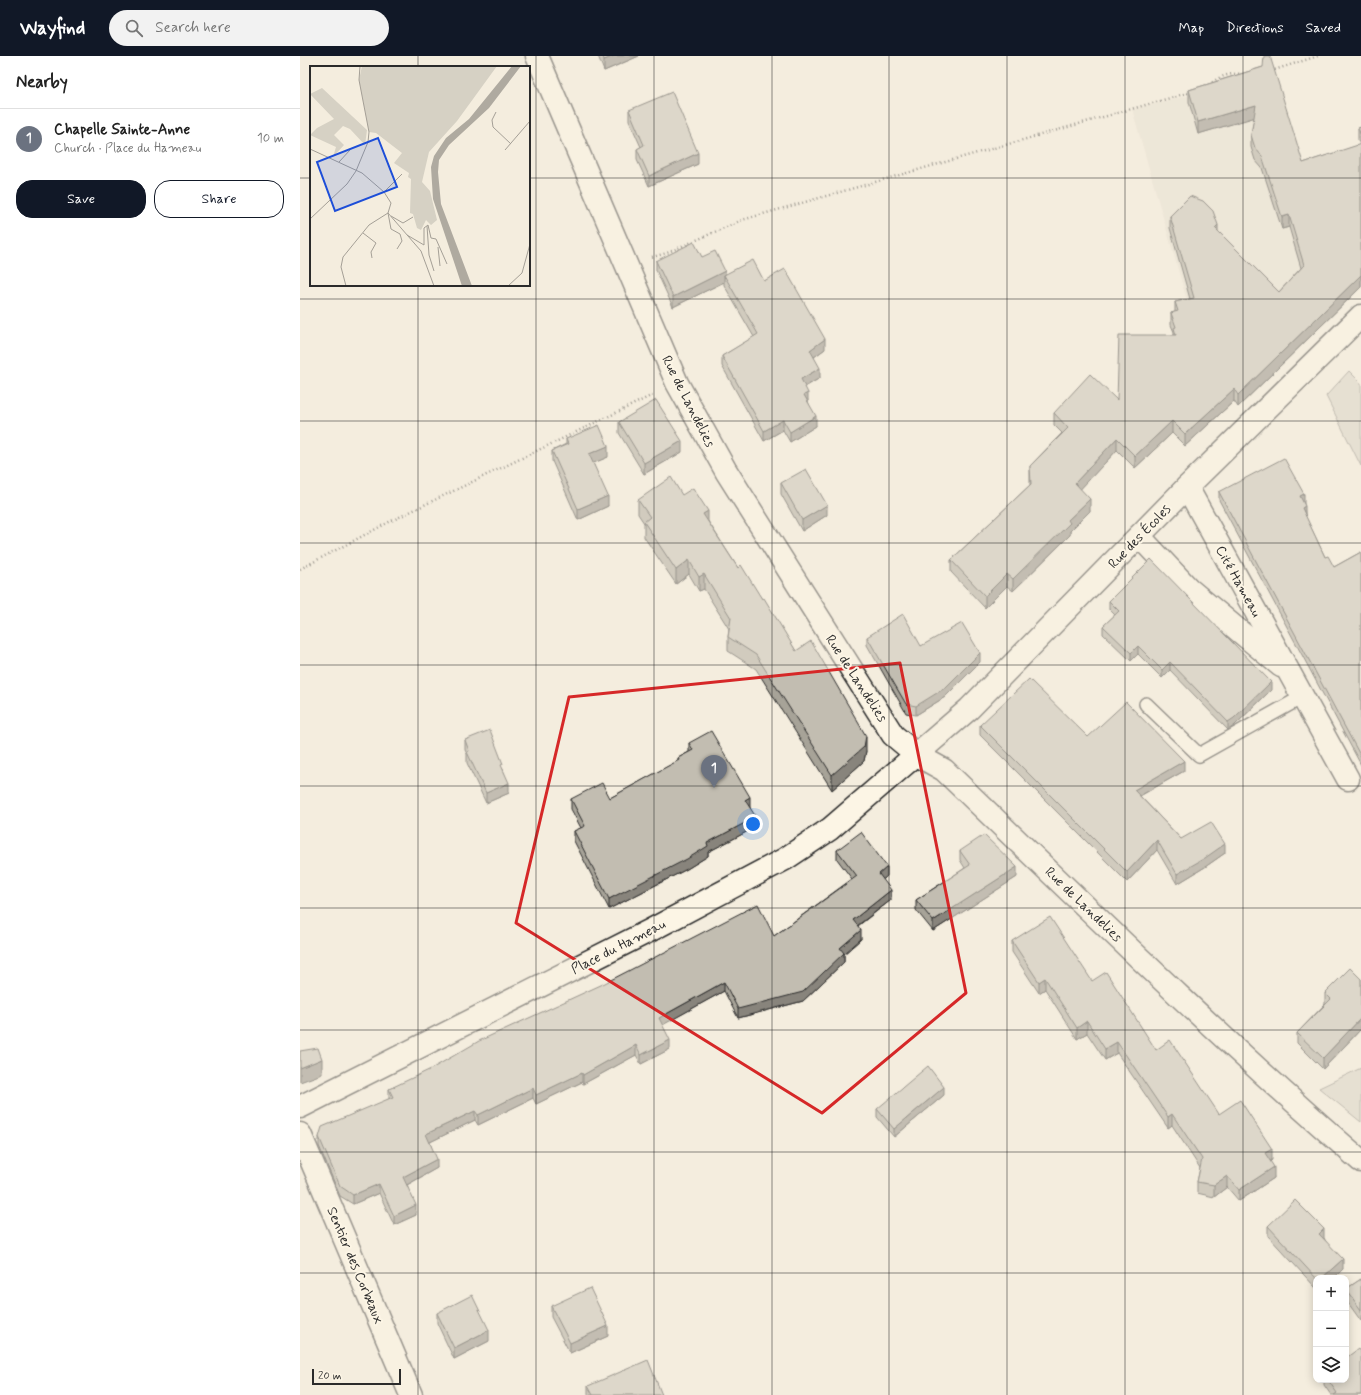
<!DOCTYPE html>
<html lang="en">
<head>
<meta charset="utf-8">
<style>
  body { margin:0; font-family:Mynerve,sans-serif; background:#f2f2f2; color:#222 }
  .controls { position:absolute; right:12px; bottom:12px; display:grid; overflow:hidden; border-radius:8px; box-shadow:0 2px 10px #0003 }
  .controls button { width:36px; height:36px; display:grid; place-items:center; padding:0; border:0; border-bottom:1px solid #e0e0e0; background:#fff; color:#222; font:20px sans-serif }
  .scale { position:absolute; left:12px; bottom:10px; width:89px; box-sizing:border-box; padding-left:4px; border:2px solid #2b2b2b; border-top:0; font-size:11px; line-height:14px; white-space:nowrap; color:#2b2b2b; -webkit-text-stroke:3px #fcf5e5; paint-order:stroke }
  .you { position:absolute; left:453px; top:768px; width:14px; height:14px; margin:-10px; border:3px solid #fff; border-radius:50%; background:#1a73e8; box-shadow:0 0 0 6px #1a73e833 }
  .badge { display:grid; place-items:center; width:26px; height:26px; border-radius:50%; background:#111827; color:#fff; font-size:13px; font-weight:700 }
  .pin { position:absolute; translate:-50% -33px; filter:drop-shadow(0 1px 2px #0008) }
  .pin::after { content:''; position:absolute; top:21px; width:14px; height:12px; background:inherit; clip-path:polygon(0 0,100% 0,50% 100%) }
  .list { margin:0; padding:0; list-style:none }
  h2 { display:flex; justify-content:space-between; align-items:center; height:52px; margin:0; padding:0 16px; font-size:17px }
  h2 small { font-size:13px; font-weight:400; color:#767676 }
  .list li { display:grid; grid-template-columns:26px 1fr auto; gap:12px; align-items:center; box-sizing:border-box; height:60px; padding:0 16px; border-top:1px solid #e0e0e0 }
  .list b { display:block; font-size:15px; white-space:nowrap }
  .list p { margin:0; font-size:13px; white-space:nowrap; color:#767676 }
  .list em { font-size:13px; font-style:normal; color:#767676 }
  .actions { display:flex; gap:8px; padding:12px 16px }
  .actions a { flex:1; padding:9px 0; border:1px solid #111827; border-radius:16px; text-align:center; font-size:14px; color:#111827 }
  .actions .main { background:#111827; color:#fff }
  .icon { flex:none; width:22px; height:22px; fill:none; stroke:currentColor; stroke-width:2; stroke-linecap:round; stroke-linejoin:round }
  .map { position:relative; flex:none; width:1061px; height:1339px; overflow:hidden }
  header { display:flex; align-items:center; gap:24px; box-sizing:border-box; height:56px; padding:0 20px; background:#111827; color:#fff }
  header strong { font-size:19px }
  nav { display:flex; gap:22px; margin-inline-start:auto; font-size:14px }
  .search { width:280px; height:36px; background:#f2f2f2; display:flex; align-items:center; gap:10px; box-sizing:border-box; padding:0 14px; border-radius:22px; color:#767676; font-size:15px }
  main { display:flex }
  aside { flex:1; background:#fff }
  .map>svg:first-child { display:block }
  .built { fill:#e5dfd0 }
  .green { fill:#d6d1c4; stroke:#807e78 }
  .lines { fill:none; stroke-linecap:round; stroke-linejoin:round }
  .service-casing { stroke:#2b2b2b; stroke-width:16 }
  .minor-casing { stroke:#2b2b2b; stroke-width:25 }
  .path { stroke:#2b2b2b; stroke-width:2.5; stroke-dasharray:1 3; stroke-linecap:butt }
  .service { stroke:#fcf5e5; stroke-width:13 }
  .minor { stroke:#fcf5e5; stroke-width:22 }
  .wall { fill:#a7a398; stroke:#2b2b2b }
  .shaded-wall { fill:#88847c; stroke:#2b2b2b }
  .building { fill:#c2bdb1; stroke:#2b2b2b }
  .marked { fill:none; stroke:#d62828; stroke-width:3; stroke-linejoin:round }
  .grid { fill:none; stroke:#2b2b2b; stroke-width:1; stroke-opacity:0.55 }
  .labels { text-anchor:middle; stroke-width:4; stroke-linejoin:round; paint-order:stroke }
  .street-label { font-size:14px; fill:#2b2b2b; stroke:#fcf5e5 }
  .inset-road { fill:none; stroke:#a49f96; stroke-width:1 }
  .view { fill:#1d4ed8; fill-opacity:0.15; stroke:#1d4ed8; stroke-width:2 }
  .inset-edge { fill:none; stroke:#2b2b2b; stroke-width:2 }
</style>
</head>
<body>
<header>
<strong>Wayfind</strong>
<div class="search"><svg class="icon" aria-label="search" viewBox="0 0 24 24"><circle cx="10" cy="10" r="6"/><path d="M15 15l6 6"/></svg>Search here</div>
<nav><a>Map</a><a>Directions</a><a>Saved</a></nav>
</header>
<main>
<aside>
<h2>Nearby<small></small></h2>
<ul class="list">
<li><span class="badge" style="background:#6b7280">1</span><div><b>Chapelle Sainte-Anne</b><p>Church · Place du Hameau</p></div><em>10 m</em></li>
</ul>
<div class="actions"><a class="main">Save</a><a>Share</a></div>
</aside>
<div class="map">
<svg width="1061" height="1339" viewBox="0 0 1061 1339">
  <rect width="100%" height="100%" fill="#f4edde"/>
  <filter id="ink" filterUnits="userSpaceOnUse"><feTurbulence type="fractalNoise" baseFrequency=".025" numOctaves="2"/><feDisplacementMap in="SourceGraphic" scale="8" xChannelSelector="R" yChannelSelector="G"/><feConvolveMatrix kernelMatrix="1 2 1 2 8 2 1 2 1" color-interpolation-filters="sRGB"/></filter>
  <g filter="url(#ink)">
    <path class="built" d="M966 17 1013 160 1007 274 934 347 904 304 832 53 929 30Z"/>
    <g class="green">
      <path d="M1049 315 1061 327V410L1026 340Z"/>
      <path d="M1061 1012V1066L1019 1032Z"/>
    </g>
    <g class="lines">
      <g class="service-casing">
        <path id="service" d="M846 648 899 699 1004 640"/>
      </g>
      <g class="minor-casing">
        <g id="minor">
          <path d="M237 0 377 327 426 415 593 679 617 699 644 714C781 846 917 980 1061 1105"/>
          <path d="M887 431 1048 723"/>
          <path d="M839 480 889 533 981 610"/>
          <path d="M0 1051 351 874 485 803 530 773 669 653 887 431 1061 260"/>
          <path d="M0 1078 111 1339"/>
        </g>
      </g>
      <g class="path">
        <path d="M971 15 1018 0"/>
        <path d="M909 29C919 20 929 17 942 18"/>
        <path d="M352 201 367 197 442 164 891 36"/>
        <path d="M0 513 93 464 353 339"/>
      </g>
      <use href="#service" class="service"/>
      <use href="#minor" class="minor"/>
    </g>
    <g class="wall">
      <path d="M298 0H339L304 15Z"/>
      <path d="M963 11 1003 107 1060 89 1058 84V72L1061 71V231L938 351 934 345 885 390 872 377 835 412 817 394 780 433 790 455 770 475V479L713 535 707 530 685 552 651 516V504L730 429V410L762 377 754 369V357L817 344 874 279V276L871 269V257L875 256V246L890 243 870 172V160L918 175 979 236 1001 212 989 171 982 173 962 112 955 104 951 91V79L954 61 898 78 889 46V34Z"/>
      <path d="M329 54 398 108 349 130 337 104V93L341 91 329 64Z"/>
      <path d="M402 201 425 218 464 225 525 293 514 301 520 322 505 331 508 345 516 370 490 386 483 374 464 385 422 310V300L454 281 424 229V226L373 251 356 214V205Z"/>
      <path d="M319 366 382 396 344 418 319 377Z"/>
      <path d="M266 383 308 401 293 407 308 450 278 464 252 405V395L266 388Z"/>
      <path d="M481 427 527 459 502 475 481 438Z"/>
      <path d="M919 436 1004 447 1005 459 1025 501 1034 511 1061 496V709L919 444Z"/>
      <path d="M382 439 408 465 438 512 462 543 496 595 566 695 564 705 532 734 456 613 428 595V581L429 573 404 533 399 535 389 518 376 528 344 481V467L338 458V444Z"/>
      <path d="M809 545 971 634 934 670 928 674 870 614 862 622 838 598 831 605 803 578V570L815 559 809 553Z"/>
      <path d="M567 581 621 590 680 606 645 641 616 659 606 657 567 589Z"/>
      <path d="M680 669 788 681 884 715 840 740 881 783 925 797 905 811 877 828 857 794 827 826 680 679Z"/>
      <path d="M165 684 203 713 209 737 186 747 167 707V698L165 694Z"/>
      <path d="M389 687 450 751 456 771 408 796V800L387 813 309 853 274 785V775L281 772 271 753V743L310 742 378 705V702L389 696Z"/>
      <path d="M537 794 587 820 583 824 591 844 558 870 561 883 544 898V906L503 945 438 962 424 935 362 969 370 993 341 1008 336 999 283 1028 282 1026 236 1048 233 1042 178 1069 175 1064 130 1086 137 1112 107 1129 116 1159 94 1169 79 1137 53 1148 40 1140 19 1090V1081L89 1043V1033L474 880 552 823 537 803Z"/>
      <path d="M660 795 717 821 633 875 616 854V844L665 812 660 804Z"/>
      <path d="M712 885 792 925 856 994 919 1058 972 1104 970 1105 974 1122 939 1145 927 1131 914 1141 897 1137V1126L900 1112 872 1069 868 1072 817 997 805 1004 787 977 777 983 745 933 739 937 712 896Z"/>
      <path d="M1061 923V973L1023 1013 997 987V977L1025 948V937Z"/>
      <path d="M644 1039 594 1081 577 1061V1053Z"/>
      <path d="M968 1170 1024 1182 1043 1213 1034 1222H1016V1232L968 1180Z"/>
      <path d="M1061 1223V1265L1046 1244V1233Z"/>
      <path d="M251 1250 308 1280 270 1297 251 1261Z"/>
      <path d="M137 1257 189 1285 154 1303 137 1267Z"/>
      <path d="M1024 1324H1046L1061 1339H1031L1024 1329Z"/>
      <path d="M288 1330 362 1339H288Z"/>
    </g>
    <g class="shaded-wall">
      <path d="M314 0H339L304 15V4Z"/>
      <path d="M956 49V61L898 78V66Z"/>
      <path d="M398 97V108L349 130V120Z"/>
      <path d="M989 159V171L982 173V161Z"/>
      <path d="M918 169V181L915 172Z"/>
      <path d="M425 215V222L424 219V226L373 251V241Z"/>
      <path d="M1061 219V231L938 351V339Z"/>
      <path d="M525 283V293L510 304V294Z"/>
      <path d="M520 312V322L501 333V323Z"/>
      <path d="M934 333V345L885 390V378Z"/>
      <path d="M508 337V347L504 339Z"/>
      <path d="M516 360V370L490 386V376Z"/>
      <path d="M483 364V374L464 385V375Z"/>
      <path d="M872 365V377L835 412V400Z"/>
      <path d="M817 382V394L775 439V427Z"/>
      <path d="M382 385V396L344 418V407Z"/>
      <path d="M308 390V401L289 409V398Z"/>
      <path d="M1004 438V447L1000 449V440Z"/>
      <path d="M308 440V450L278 464V453Z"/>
      <path d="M790 443V455L770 475V479L713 535V523L768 464Z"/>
      <path d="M527 449V459L502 475V464Z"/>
      <path d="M1005 450V459L1002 452Z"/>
      <path d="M408 455V469L403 458Z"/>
      <path d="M389 504V518L376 528V514Z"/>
      <path d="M404 518V533L399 535V521Z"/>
      <path d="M707 518V530L685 552V540Z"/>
      <path d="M838 590V598L831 605V597Z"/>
      <path d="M680 597V606L645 641 616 659V650Z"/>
      <path d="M870 606V614L862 622V614Z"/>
      <path d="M971 626V634L934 670 928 674V666Z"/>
      <path d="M566 680V695L564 705 532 734V719Z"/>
      <path d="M884 705V715L834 743V734Z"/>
      <path d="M209 727V737L186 747V737Z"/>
      <path d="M450 741V751L445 754V744Z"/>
      <path d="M456 761V771L408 796V800L387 813 309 853V843L407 787Z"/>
      <path d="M857 784V794L827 826V816Z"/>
      <path d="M925 788V797L905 811 877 828V818Z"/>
      <path d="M587 811V820L579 827V818Z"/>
      <path d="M717 811V821L633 875V865Z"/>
      <path d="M591 834V844L553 873V864Z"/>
      <path d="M561 874V883L544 898V906L503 945 438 962V953L540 892Z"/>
      <path d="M745 922V933L739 937V926Z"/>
      <path d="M424 926V935L359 971V962Z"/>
      <path d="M1061 962V973L1023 1013V1002Z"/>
      <path d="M787 965V977L777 983V972Z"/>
      <path d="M370 984V993L341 1008V999Z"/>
      <path d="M817 986V997L805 1004V993Z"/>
      <path d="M336 989V999L283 1028V1019Z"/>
      <path d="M22 1003V1018L0 1026V1012Z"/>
      <path d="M282 1017V1026L236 1048V1039Z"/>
      <path d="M644 1031V1039L594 1081V1073Z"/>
      <path d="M233 1032V1042L178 1069V1059Z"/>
      <path d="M175 1055V1064L126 1088V1078Z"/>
      <path d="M872 1058V1069L868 1072V1061Z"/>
      <path d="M972 1093V1104L965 1108V1097Z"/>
      <path d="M137 1103V1112L103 1131V1121Z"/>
      <path d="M974 1111V1122L939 1145V1134Z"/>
      <path d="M927 1120V1131L914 1141V1129Z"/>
      <path d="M79 1128V1137L53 1148V1139Z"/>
      <path d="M116 1149V1159L94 1169V1160Z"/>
      <path d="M1024 1173V1184L1019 1178Z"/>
      <path d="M1043 1203V1213L1034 1222H1022Z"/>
      <path d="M308 1270V1280L270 1297V1287Z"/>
      <path d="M189 1274V1285L154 1303V1292Z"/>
    </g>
    <g class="building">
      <path d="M303 0H314L304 4Z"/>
      <path d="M964 0H970L1003 107 1061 88V219L938 339 934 333 885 378 872 365 835 400 817 382 775 427 790 443 768 464 770 467 713 523 707 518 685 540 651 504 731 428 730 410 768 372 754 357 790 318 817 344 819 279H876L874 272 876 271 871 257 878 255 875 246 894 242 870 160 890 140 903 145 913 155 918 169 915 172 979 236 1004 209 989 159 982 161 962 100 955 92 951 79 956 49 898 66 889 34 963 11Z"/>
      <path d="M372 36 398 97 349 120 337 93 344 89 329 54Z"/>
      <path d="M1061 71V80L1058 72Z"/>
      <path d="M394 186 402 201 415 195 425 215 373 241 356 205Z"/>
      <path d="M453 204 464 225 485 213 525 283 510 294 520 312 501 323 508 337 504 339 516 360 490 376 483 364 464 375 422 300 458 278 424 219Z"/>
      <path d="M356 344 382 385 344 407 319 366Z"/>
      <path d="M299 369 308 390 289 398 308 440 278 453 252 395 268 388 266 383Z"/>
      <path d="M984 402 1004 438 1000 440 1005 450 1002 452 1025 501 1028 500 1034 511 1061 496V701L919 436Z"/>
      <path d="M506 413 527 449 502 464 481 427Z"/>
      <path d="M371 421 382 439 393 432 408 455 403 458 438 512 441 509 462 543 464 542 496 595 511 585 566 680 564 691 532 719 456 599 428 581 431 562 404 518 399 521 389 504 376 514 344 466 350 461 338 444Z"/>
      <path d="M851 503 971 626 934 662 928 666 870 606 862 614 838 590 831 597 803 570 819 555 809 545Z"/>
      <path d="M603 558 621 590 662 567 680 597 645 632 616 650 606 648 567 581Z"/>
      <path d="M729 623 788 681 826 646 884 705 834 734 881 783 911 766 925 788 905 802 877 818 857 784 827 816 680 669Z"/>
      <path d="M190 674 203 708 201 709 209 727 186 737 167 696 169 695 165 684Z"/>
      <path d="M411 675 450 741 445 744 456 761 407 787 408 790 387 803 309 843 274 775 285 770 271 743 302 727 310 742 379 704 378 702 393 694 389 687Z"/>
      <path d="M561 776 587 811 579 818 591 834 553 864 561 874 540 892 544 897 503 936 438 953 424 926 359 962 370 984 341 999 336 989 283 1019 282 1017 236 1039 233 1032 178 1059 175 1055 126 1078 137 1103 103 1121 116 1149 94 1160 79 1128 53 1139 40 1130 19 1081 22 1071 93 1041 89 1033 131 1013 179 985 303 928 458 848 474 880 557 820 537 794Z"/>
      <path d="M684 779 717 811 633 865 616 844 670 809 660 795Z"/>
      <path d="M750 861 792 925 806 916 856 994 870 984 919 1058 940 1044 972 1093 965 1097 974 1111 939 1134 927 1120 914 1129 897 1126 902 1103 872 1058 868 1061 817 986 805 993 787 965 777 972 745 922 739 926 712 885Z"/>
      <path d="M1050 912 1061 923V962L1023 1002 997 977 1031 943 1025 937Z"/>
      <path d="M18 992 22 1003 0 1012V995Z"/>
      <path d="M628 1010 644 1031 594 1073 577 1053Z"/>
      <path d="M995 1144 1024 1173 1019 1178 1043 1203 1022 1222H1016L968 1170Z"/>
      <path d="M1061 1223V1254L1046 1233Z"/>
      <path d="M290 1232 308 1270 270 1287 251 1250Z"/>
      <path d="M172 1239 189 1274 154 1292 137 1257Z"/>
      <path d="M1058 1293 1061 1297V1339H1034L1037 1337 1028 1324H1046V1302Z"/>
      <path d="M348 1304 362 1339H293L288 1330Z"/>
    </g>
  </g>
  <path d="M0 0H1061V1339H0ZM600 607 666 937 522 1057 216 867 269 641Z" fill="#f4edde" fill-opacity=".55" fill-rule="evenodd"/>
  <path class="marked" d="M600 607 666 937 522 1057 216 867 269 641Z"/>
  <path class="grid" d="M118 0V11M236 0V1339M354 0V1339M472 0V1339M589 0V1339M707 0V1339M825 0V1339M943 0V1339M0 122H11M229 122H1061M118 229V1339M0 243H1061M0 365H1061M0 487H1061M0 609H1061M0 730H1061M0 852H1061M0 974H1061M0 1096H1061M0 1217H1061"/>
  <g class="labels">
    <g class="street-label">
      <text transform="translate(389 345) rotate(63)" y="5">Rue de Landelies</text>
      <text transform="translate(839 480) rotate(-46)" y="5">Rue des Écoles</text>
      <text transform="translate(939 525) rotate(61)" y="5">Cité Hameau</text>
      <text transform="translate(557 622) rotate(57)" y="5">Rue de Landelies</text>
      <text transform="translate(784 848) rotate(44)" y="5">Rue de Landelies</text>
      <text transform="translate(318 890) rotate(-27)" y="5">Place du Hameau</text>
      <text transform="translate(56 1209) rotate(67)" y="5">Sentier des Corbeaux</text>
    </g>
  </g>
  <g transform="translate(10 10)">
    <rect width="220" height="220" fill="#f4edde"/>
    <path d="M52 0H187L147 55 119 86 112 116 120 125 127 154 121 159 116 154 111 164 107 162 103 148 100 147 101 113 98 111 99 107 84 97 92 87 66 67 59 66 49 14ZM12 22 57 64 55 79 40 63 33 60 24 69 34 79 23 91 26 81 0 69 7 62 24 53 0 28Z" fill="#d6d1c4"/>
    <path d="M202 0H211L179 42 139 79 129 94 128 106 131 138 162 220H152L123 133 121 101 124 90 136 72 159 53Z" fill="#afaaa0"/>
    <path class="inset-road" d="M186 46 182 54 183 61 201 78M0 83 52 107 74 126 81 137 78 147 59 159 33 191 31 201 36 220M195 84 220 55M29 96 40 84M74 126 92 108M78 147 111 185 124 220M78 147 81 163 90 168 92 175 87 183M81 150 93 157 103 151M0 153 37 118 46 105 58 76 59 66 49 14 50 0M117 160 119 189 124 205M53 167 66 177 61 186 62 192M97 169 114 179V162L118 159 121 172 126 173 137 198M128 181 130 200M198 220 212 207 220 178"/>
    <path class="view" d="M68 72 87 121 25 145 7 96Z"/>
    <rect width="220" height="220" class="inset-edge"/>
  </g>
</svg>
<div class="controls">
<button>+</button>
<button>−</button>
<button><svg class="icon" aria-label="layers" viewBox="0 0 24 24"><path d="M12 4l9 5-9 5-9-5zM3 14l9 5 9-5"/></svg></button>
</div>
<div class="scale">20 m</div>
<div class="you"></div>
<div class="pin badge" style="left:414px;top:732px;background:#6b7280">1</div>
</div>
</main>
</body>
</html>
